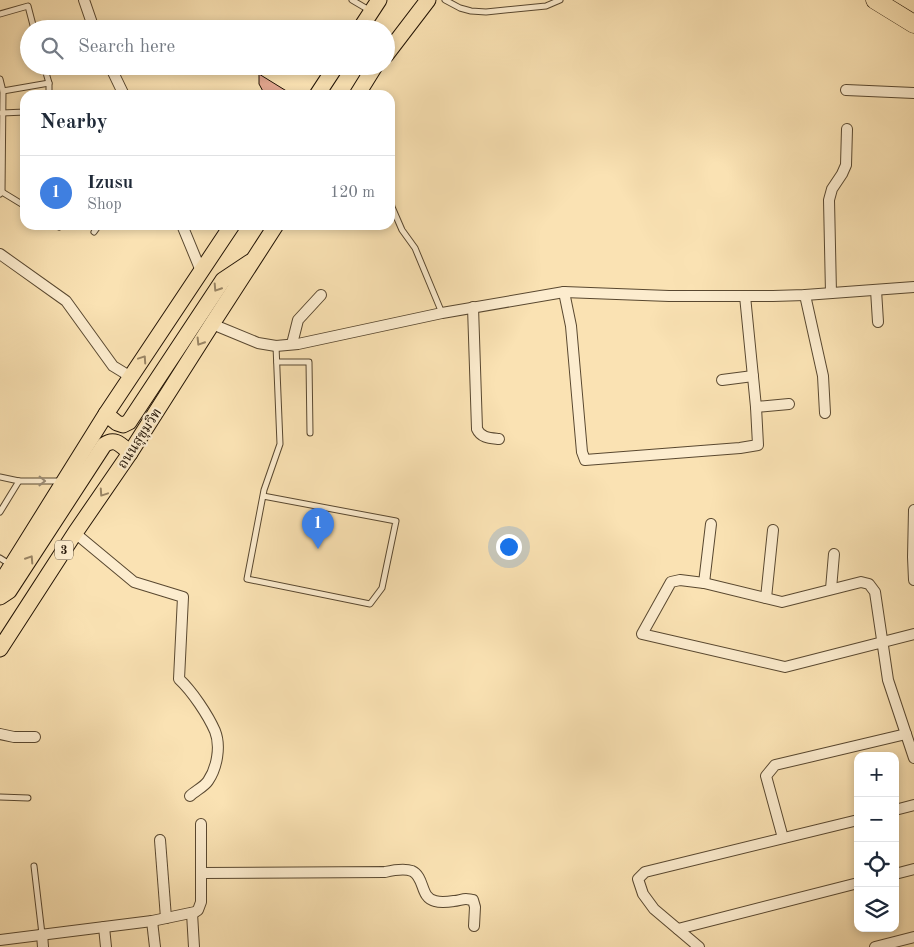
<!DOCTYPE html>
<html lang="en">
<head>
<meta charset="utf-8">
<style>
  body { margin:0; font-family:"Old Standard TT","Noto Serif Thai",serif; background:#f2f2f3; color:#1f2937 }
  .controls { position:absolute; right:15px; bottom:15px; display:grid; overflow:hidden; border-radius:10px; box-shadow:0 2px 8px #0003 }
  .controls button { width:45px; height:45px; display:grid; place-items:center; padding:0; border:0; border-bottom:1px solid #e0e1e3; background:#fff; color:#1f2937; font:25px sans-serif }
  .you { position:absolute; left:508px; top:546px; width:18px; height:18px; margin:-12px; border:4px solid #fff; border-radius:50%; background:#1a73e8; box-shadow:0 0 0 8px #1a73e833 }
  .badge { display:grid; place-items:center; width:32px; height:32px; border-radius:50%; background:#8f2418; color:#fff; font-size:16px; font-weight:700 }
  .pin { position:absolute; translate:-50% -41px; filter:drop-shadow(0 1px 2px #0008) }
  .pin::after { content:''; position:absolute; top:26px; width:18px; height:15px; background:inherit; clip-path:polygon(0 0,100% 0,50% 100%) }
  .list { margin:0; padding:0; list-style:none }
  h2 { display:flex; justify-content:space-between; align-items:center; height:65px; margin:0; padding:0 20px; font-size:21px }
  h2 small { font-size:16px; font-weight:400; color:#747a83 }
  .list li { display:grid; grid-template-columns:32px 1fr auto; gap:15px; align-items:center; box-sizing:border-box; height:75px; padding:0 20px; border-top:1px solid #e0e1e3 }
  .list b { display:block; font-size:19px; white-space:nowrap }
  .list p { margin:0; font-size:16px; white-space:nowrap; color:#747a83 }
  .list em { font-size:16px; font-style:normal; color:#747a83 }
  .icon { flex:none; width:28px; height:28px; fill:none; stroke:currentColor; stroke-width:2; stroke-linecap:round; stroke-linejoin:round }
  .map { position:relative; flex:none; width:914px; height:947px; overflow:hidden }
  .search { position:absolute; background:#fff; box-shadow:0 2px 8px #0003; left:20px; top:20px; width:375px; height:55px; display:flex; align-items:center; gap:12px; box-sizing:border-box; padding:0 18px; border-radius:28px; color:#747a83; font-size:19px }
  .panel { position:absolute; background:#fff; box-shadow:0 2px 8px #0003; left:20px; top:90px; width:375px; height:140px; border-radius:15px }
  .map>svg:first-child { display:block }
  .building { fill:#e3a790; stroke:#231405 }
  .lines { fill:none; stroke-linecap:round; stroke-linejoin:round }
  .lane-casing { stroke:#594830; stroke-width:7 }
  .street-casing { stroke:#594830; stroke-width:12 }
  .primary-casing { stroke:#231405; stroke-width:17 }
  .highway-casing { stroke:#231405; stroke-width:19 }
  .lane { stroke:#fcecce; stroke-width:5 }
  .street { stroke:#fcecce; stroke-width:10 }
  .primary { stroke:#fae2b3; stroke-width:15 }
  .highway { stroke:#fae2b3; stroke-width:18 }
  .oneway { stroke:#998565 }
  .oneway2 { stroke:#9a8b74 }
  .labels { text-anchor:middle; stroke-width:4.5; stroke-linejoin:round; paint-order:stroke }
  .shield { fill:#fcecce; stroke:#645541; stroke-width:1 }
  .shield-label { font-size:12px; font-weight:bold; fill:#231405 }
  .street-label { font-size:14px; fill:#231405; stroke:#fcecce }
</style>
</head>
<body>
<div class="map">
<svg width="914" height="947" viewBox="0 0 914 947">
  <rect width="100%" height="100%" fill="#fae2b3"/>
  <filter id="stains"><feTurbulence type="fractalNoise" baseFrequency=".004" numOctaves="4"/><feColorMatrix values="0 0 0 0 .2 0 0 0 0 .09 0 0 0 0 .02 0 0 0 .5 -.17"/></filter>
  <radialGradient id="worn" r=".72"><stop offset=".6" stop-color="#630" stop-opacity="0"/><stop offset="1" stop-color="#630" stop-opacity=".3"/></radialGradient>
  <path class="building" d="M259 74 293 95H265L259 84Z"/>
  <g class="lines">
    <g class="lane-casing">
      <g id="lane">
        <path d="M352 0 369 10"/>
        <path d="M445 0 460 8 471 11 486 12 546 6 560 0"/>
        <path d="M0 14 28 6 34 29"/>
        <path d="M44 66 49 83V95"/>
        <path d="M0 79 3 91 2 192"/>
        <path d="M3 91 49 83"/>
        <path d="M2 113 25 112"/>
        <path d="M0 194 2 192 25 206"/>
        <path d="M390 197 392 207 402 230 415 248 442 313"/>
        <path d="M56 225 59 227"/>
        <path d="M94 232 99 225"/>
        <path d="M277 362H309L310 433"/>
        <path d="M0 477 19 481H62"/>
        <path d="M263 496 396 521 382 588 370 604 247 579 264 490 280 444 276 346"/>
        <path d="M0 512 19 481"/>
        <path d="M0 558 11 565"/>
        <path d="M0 797 28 798"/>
        <path d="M34 866 42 934"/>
      </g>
    </g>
    <g class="street-casing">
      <g id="street">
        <path d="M84 0 94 29"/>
        <path d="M110 66 124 95"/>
        <path d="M846 90 914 93"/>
        <path d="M182 225 201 271"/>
        <path d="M0 254 66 301 113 366 131 377"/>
        <path d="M876 290 878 322"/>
        <path d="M564 292 571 326 582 452 585 460 740 448 758 445 756 407 745 296"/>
        <path d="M831 293 829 200 832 189 842 174 846 165 847 129"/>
        <path d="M805 295 823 376 825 413"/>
        <path d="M473 307 477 429C481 438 490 438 499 439"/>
        <path d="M212 324 258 343 276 346 298 344 442 313 564 292 669 296H773L805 295 914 287"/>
        <path d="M292 344 298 320 321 295"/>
        <path d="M722 380 753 376"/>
        <path d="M756 407 789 404"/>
        <path d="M914 510 913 557 914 580"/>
        <path d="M75 533 134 582 183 597 179 679C192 691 208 715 215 731 221 746 217 768 208 781 204 787 195 791 190 796"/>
        <path d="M704 583 711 524"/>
        <path d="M831 589 834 554"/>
        <path d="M766 598 773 530"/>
        <path d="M914 634 785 667 642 634 671 582 680 580 704 583 782 602 861 582 869 584 875 592 888 680 914 758"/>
        <path d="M0 734 14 737H35"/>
        <path d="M895 810 914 805"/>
        <path d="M783 838 766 776 775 765 906 734"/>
        <path d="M160 840 166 918"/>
        <path d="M201 873 385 872C394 870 404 868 412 871 425 877 420 898 435 901 441 903 448 902 454 901 458 901 462 899 466 899 468 899 471 900 473 900L475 907 474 926"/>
        <path d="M895 874 914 869"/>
        <path d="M192 913 194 947"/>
        <path d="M152 921 155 947"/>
        <path d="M104 927 106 947"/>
        <path d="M678 929 858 883"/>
        <path d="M42 934 43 947"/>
        <path d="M0 940 152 921 195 912 198 910 201 902V824"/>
        <path d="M699 947 654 909 643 894 638 879 645 872 858 820"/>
        <path d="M875 947 914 937"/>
      </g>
    </g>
    <g class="primary-casing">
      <g id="primary">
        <path d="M360 29 379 0"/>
        <path d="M386 55 428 0"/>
        <path d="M317 95 336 66"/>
        <path d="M357 95 375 66"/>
        <path d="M106 414 117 423 123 425 129 422 223 280 250 262"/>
        <path d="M0 584 106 414 232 225"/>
        <path d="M0 597 9 591 104 445C115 437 121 445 130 453"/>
        <path d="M0 649 75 533 130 453 212 324 276 225"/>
      </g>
    </g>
    <g class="highway-casing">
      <path id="highway" d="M875 0 914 24"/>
    </g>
    <use href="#lane" class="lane"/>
    <use href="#street" class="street"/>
    <use href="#primary" class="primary"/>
    <use href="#highway" class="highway"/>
  </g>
  <defs><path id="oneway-chevron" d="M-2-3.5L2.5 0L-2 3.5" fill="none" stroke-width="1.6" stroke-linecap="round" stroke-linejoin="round" transform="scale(1.25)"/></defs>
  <g class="oneway">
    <use href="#oneway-chevron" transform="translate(217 288) rotate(123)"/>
    <use href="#oneway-chevron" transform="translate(200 342) rotate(122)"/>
    <use href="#oneway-chevron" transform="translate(143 359) rotate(-56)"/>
    <use href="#oneway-chevron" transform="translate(103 493) rotate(124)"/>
    <use href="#oneway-chevron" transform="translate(30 559) rotate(-57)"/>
  </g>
  <use class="oneway2" href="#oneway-chevron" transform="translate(42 481) rotate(1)"/>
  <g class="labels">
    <rect class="shield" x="55" y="540.5" width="18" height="19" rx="4"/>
    <g class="shield-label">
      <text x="64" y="554">3</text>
    </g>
    <g class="street-label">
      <text transform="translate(139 438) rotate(-57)" y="5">ถนนสุขุมวิท</text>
    </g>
  </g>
  <rect width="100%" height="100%" filter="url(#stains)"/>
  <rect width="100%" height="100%" fill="url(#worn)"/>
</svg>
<div class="controls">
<button>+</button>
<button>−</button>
<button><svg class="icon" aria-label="locate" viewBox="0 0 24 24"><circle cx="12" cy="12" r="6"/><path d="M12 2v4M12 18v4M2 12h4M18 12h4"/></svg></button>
<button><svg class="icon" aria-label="layers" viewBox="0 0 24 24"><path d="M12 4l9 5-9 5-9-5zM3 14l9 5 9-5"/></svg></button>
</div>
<div class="you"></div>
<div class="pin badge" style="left:318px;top:549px;background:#3f7fe0">1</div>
<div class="search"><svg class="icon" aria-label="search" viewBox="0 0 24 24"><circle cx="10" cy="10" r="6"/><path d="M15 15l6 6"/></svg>Search here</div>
<section class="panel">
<h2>Nearby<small></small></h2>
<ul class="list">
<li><span class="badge" style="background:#3f7fe0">1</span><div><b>Izusu</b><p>Shop</p></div><em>120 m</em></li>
</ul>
</section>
</div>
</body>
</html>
